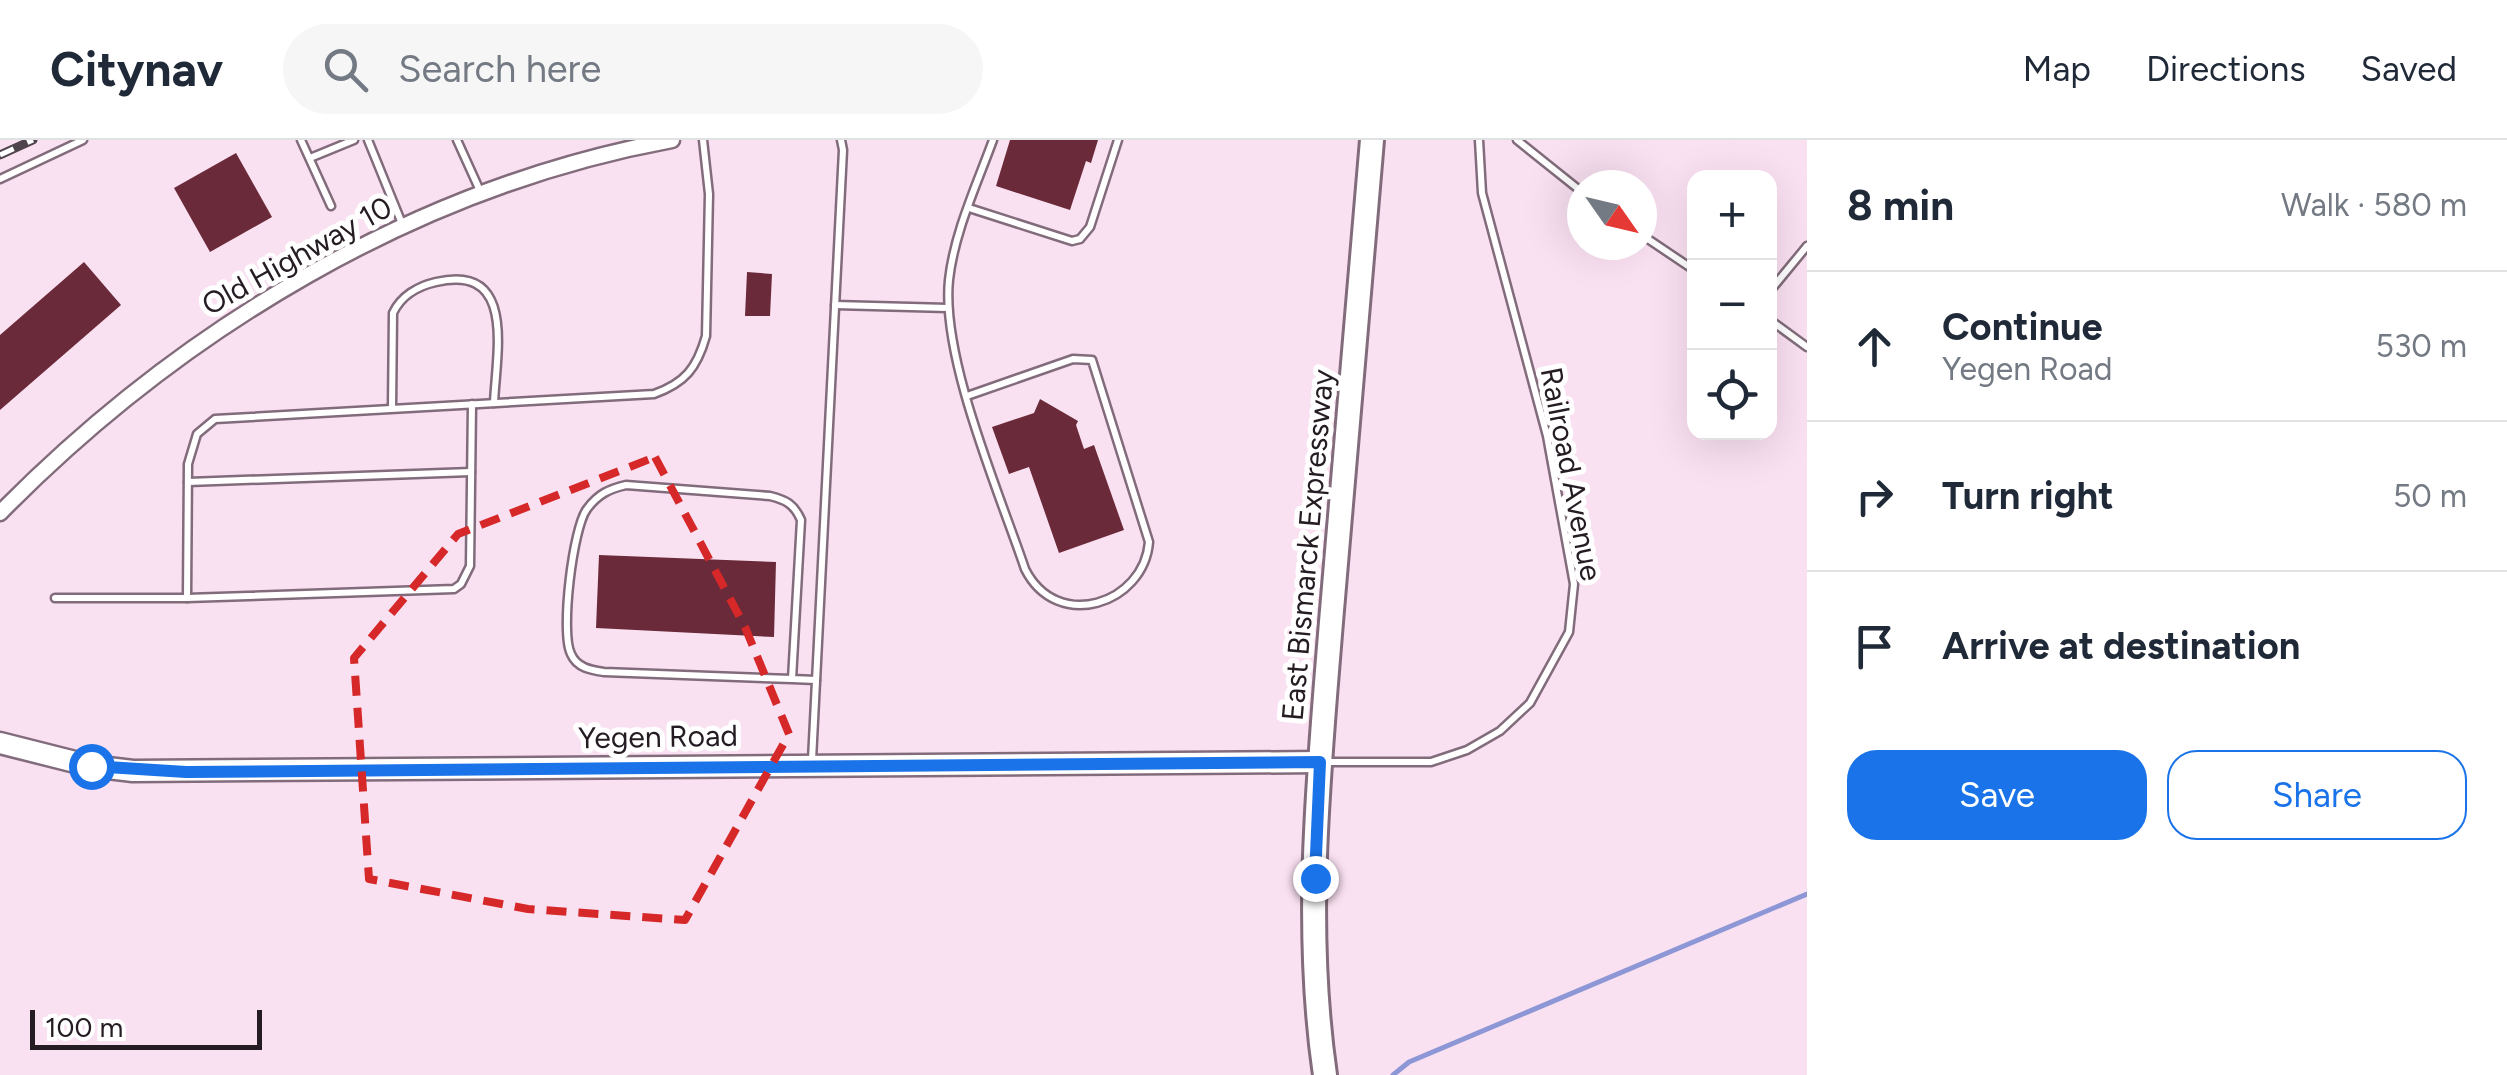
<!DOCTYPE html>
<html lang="en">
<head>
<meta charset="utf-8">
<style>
  body { margin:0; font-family:Figtree,sans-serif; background:#f6f6f7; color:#1f2937 }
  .controls { position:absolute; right:30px; top:30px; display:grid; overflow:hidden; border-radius:20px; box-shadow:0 10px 40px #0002 }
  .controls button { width:90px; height:90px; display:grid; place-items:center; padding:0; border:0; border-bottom:2px solid #e0e1e3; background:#fff; color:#1f2937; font:50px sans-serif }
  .compass { position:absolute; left:1567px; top:30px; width:90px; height:90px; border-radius:50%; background:#fff; box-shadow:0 10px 40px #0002; rotate:124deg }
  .scale { position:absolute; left:30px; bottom:25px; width:232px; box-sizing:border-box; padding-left:10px; border:5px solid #241c22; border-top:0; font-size:28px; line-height:35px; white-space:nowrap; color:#241c22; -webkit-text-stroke:8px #fff; paint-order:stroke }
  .stop { position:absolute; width:30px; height:30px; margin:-22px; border:8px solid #1a73e8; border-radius:50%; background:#fff }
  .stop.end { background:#1a73e8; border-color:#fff; box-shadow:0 2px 10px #0008 }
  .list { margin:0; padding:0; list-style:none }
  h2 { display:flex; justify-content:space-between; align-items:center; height:130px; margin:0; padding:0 40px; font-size:42px }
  h2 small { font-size:32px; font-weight:400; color:#747a83 }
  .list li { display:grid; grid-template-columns:65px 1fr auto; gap:30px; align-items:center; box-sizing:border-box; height:150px; padding:0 40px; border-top:2px solid #e0e1e3 }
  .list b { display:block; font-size:38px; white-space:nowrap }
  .list p { margin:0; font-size:32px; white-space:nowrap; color:#747a83 }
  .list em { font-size:32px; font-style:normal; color:#747a83 }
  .actions { display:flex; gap:20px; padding:30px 40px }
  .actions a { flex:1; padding:22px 0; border:2px solid #1a73e8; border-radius:30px; text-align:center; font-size:35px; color:#1a73e8 }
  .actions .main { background:#1a73e8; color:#fff }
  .icon { flex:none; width:55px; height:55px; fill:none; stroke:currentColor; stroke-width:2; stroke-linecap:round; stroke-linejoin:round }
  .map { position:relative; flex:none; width:1807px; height:935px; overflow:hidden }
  header { display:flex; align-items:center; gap:60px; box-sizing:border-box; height:140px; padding:0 50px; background:#fff; border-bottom:2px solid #e0e1e3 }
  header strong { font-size:48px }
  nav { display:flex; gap:55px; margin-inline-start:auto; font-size:35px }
  .search { width:700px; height:90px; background:#f6f6f7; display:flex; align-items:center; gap:25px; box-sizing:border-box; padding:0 35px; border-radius:55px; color:#747a83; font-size:38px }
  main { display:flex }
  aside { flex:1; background:#fff }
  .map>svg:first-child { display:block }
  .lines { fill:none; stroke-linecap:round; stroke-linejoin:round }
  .stream { stroke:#8d97d6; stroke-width:5 }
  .building { fill:#6b2a39 }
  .lane-casing { stroke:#826c7b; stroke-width:11 }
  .street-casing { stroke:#826c7b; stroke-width:19 }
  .secondary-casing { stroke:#826c7b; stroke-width:25 }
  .primary-casing { stroke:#826c7b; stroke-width:28 }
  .lane { stroke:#fff; stroke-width:6 }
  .street { stroke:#fff; stroke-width:14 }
  .secondary { stroke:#fff; stroke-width:20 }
  .primary { stroke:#fff; stroke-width:22 }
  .rail-casing { stroke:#4f444c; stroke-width:9 }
  .rail { stroke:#fff; stroke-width:5; stroke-dasharray:15; stroke-linecap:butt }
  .route { stroke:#1a73e8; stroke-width:12 }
  .marked { fill:none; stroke:#d62828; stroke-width:8; stroke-dasharray:20 12; stroke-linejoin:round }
  .labels { text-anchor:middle; stroke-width:10; stroke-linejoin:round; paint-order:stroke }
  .street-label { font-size:30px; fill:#241c22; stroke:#fff }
</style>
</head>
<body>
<header>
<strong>Citynav</strong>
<div class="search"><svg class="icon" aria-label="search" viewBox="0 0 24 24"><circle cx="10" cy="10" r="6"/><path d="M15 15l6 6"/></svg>Search here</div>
<nav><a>Map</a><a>Directions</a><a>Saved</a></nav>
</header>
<main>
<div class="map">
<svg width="1807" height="935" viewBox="0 0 1807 935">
  <rect width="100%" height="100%" fill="#fae1f2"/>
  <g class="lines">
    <path class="stream" d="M1393 935 1409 922 1807 754"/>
  </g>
  <g class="building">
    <path d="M1010 0H1098L1091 23 1086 21 1070 70 996 46Z"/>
    <path d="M236 13 272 77 210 112 174 48Z"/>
    <path d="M84 122 121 165 0 270V195Z"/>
    <path d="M747 132 772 134 770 176H745Z"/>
    <path d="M1040 259 1078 281 1076 285 1084 309 1094 305 1124 390 1059 413 1029 327 1009 334 992 287 1034 273Z"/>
    <path d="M599 415 776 422 774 497 596 488Z"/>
  </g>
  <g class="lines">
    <g class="lane-casing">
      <g id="lane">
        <path d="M301 0 331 66"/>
        <path d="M368 0 403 86"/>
        <path d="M457 0 481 53"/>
        <path d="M1517 0 1582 52"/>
        <path d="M310 18 354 0"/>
        <path d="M0 39 83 0"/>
        <path d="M969 68 1072 101 1080 99 1090 87 1118 0"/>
        <path d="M1642 95 1694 130"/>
        <path d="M1770 151 1807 106"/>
        <path d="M835 165 948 168"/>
        <path d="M1770 180 1807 207"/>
        <path d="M967 256 1073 219 1092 220 1149 402C1144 464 1057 493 1025 429 999 352 941 218 949 140 954 93 977 44 993 0"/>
        <path d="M392 268 393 173C401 156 418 146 436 142 517 123 496 214 494 263"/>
        <path d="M188 342 471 332"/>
        <path d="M55 458H187L188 324 197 294 215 279 654 254C685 243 697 228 706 196L709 54 703 0"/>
        <path d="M187 458 454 449 461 444 470 426 472 264"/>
        <path d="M792 539 801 380C794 364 786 360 770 356L626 345C609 349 598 354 587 369 573 387 560 493 571 514 577 528 591 530 604 532L792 539 816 540"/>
        <path d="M812 620 843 10 841 0"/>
        <path d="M1324 622H1431L1467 610 1500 591 1530 563 1569 492 1574 444 1547 296 1482 53 1479 0"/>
      </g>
    </g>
    <g class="street-casing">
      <path id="street" d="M0 373C181 189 416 47 672 0"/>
    </g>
    <g class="secondary-casing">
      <path id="secondary" d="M0 603 91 626 133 631 1320 622"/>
    </g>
    <g class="primary-casing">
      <path id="primary" d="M1325 935C1303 785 1319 632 1331 482 1345 322 1358 161 1372 0"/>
    </g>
    <use href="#lane" class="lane"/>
    <use href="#street" class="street"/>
    <use href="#secondary" class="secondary"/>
    <use href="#primary" class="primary"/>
    <g class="rail-casing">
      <path id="rail" d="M0 15 33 0"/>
    </g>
    <use href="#rail" class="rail"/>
  </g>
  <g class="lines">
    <path class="route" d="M91 626 186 632 1320 622 1315 738"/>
  </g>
  <path class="marked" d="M655 317 745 487 789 594 685 780 528 769 369 739 354 518 458 394Z"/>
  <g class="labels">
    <g class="street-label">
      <text transform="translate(297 116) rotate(-29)" y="10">Old Highway 10</text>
      <text transform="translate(1571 334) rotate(79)" y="10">Railroad Avenue</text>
      <text transform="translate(1308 405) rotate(-85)" y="10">East Bismarck Expressway</text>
      <text transform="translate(658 597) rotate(-1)" y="10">Yegen Road</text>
    </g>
  </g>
</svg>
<div class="controls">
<button>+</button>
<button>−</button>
<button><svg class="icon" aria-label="locate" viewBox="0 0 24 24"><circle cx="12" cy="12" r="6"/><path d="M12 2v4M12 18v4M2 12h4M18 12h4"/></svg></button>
</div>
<svg class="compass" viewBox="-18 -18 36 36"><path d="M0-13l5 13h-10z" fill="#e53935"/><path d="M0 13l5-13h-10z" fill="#747a83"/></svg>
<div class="scale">100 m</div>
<div class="stop" style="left:91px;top:626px"></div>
<div class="stop end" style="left:1315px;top:738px"></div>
</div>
<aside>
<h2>8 min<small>Walk · 580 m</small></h2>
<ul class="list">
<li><svg class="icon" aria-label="ahead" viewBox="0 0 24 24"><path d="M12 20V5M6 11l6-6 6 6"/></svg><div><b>Continue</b><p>Yegen Road</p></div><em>530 m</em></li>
<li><svg class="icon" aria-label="right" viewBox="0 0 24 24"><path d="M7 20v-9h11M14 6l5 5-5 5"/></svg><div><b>Turn right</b></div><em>50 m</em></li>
<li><svg class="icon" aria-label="arrive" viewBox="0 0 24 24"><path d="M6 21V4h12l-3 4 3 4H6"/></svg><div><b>Arrive at destination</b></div></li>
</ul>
<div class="actions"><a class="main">Save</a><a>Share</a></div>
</aside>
</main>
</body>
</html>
